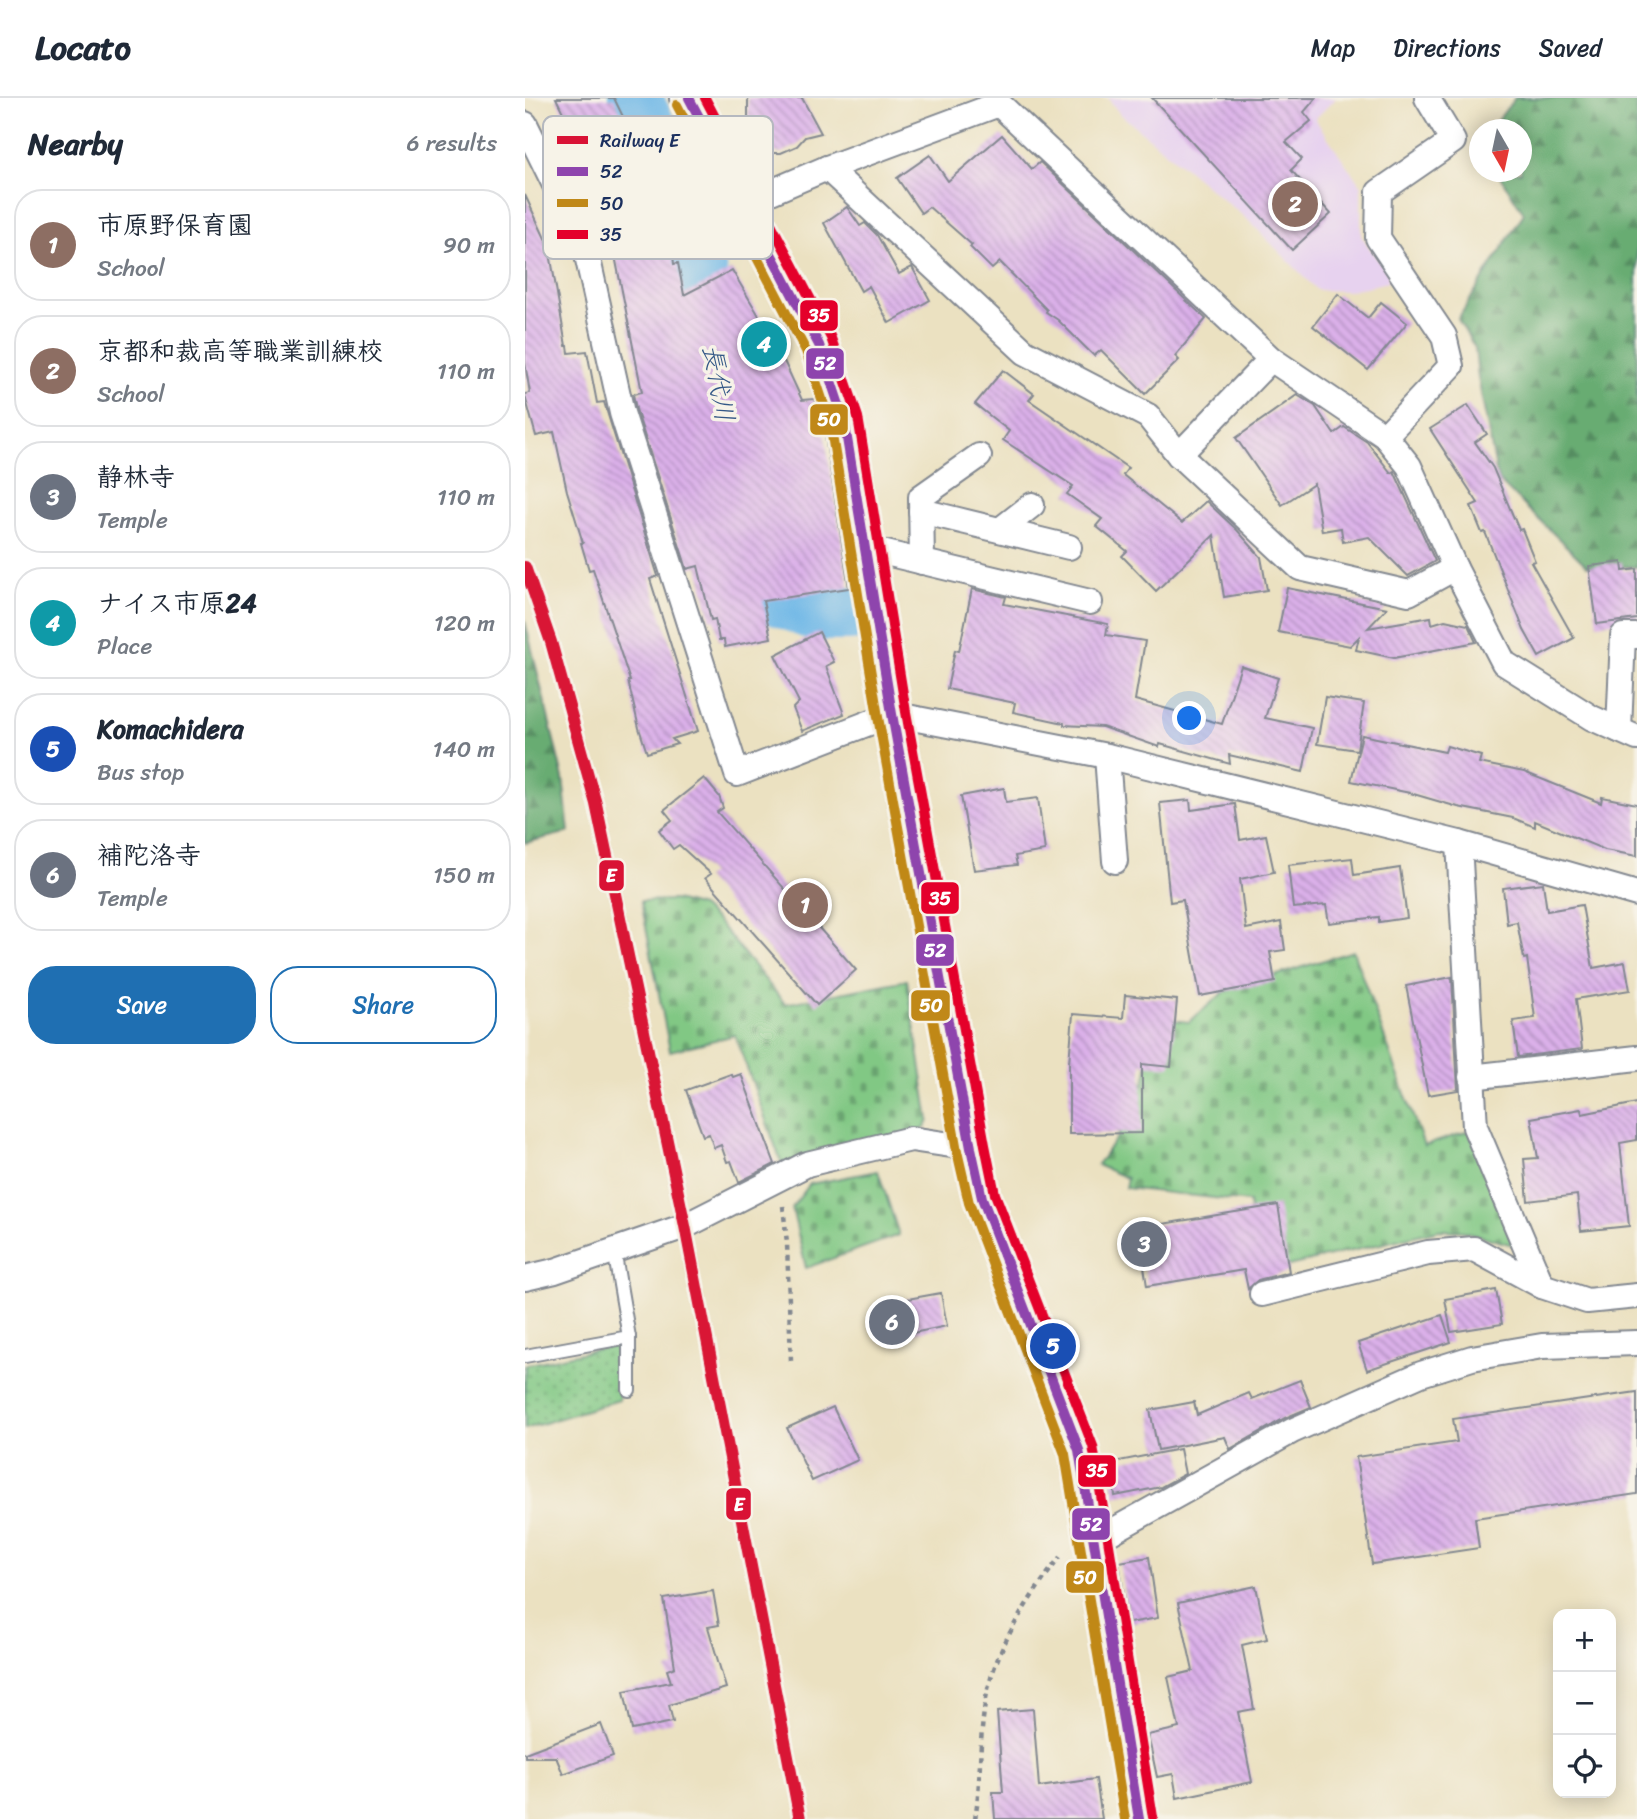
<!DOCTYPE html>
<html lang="en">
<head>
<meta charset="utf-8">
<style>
  body { margin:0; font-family:Sriracha,"Klee One",sans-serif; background:#f2f2f3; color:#1f2937 }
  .controls { position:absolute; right:21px; bottom:21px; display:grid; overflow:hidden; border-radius:14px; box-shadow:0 4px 18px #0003 }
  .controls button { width:63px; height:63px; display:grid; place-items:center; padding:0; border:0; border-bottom:2px solid #e0e1e3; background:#fff; color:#1f2937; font:35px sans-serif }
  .compass { position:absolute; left:944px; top:21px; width:63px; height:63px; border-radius:50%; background:#fff; box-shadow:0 4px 18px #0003; rotate:171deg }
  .you { position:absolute; left:665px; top:621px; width:24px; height:24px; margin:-18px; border:5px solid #fff; border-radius:50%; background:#1a73e8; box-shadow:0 0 0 10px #1a73e833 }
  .badge { display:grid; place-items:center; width:46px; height:46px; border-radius:50%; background:#1f6fb2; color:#fff; font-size:23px; font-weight:700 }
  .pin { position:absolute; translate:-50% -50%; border:4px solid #fff; box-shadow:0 2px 7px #0006 }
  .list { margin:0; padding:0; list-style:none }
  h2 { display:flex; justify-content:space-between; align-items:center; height:91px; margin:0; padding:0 28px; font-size:30px }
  h2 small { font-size:23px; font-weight:400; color:#747a83 }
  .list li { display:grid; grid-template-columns:46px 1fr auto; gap:21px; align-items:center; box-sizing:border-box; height:112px; margin:0 14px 14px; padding:0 14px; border:2px solid #e0e1e3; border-radius:28px }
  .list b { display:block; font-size:26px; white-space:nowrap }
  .list p { margin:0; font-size:23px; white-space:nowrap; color:#747a83 }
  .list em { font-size:23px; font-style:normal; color:#747a83 }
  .actions { display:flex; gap:14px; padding:21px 28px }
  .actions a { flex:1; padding:16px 0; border:2px solid #1f6fb2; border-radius:28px; text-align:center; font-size:24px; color:#1f6fb2 }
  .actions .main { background:#1f6fb2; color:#fff }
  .icon { flex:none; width:38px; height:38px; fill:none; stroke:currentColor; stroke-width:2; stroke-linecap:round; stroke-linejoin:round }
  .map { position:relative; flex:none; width:1112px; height:1721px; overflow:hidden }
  header { display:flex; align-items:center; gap:42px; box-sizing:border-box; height:98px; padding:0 35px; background:#fff; border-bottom:2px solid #e0e1e3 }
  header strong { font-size:33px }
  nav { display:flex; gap:38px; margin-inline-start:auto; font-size:24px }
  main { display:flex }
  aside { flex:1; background:#fff }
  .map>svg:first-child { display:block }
  .built { fill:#e7d2ef }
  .grass { fill:url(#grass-dots); stroke:#4e7c71; stroke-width:2 }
  .forest { fill:url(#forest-firs); stroke:#426e68; stroke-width:2 }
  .cemetery { fill:url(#cemetery-stones); stroke:#4e7c71; stroke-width:2 }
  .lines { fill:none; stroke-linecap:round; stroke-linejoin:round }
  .river { stroke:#6fb8e7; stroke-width:54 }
  .building { fill:url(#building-back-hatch) }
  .service-casing { stroke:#838890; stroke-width:16 }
  .minor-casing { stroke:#838890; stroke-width:28 }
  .primary-casing { stroke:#838890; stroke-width:42 }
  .path { stroke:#838890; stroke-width:4.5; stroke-dasharray:5 5; stroke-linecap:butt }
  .service { stroke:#fff; stroke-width:12 }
  .minor { stroke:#fff; stroke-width:24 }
  .primary { stroke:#fff; stroke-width:38 }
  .bus-1-casing { stroke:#f7f3e8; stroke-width:16 }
  .bus-2-casing { stroke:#f7f3e8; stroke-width:16 }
  .bus-3-casing { stroke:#f7f3e8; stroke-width:16 }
  .bus-1 { stroke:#8e44ad; stroke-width:10 }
  .bus-2 { stroke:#c08818; stroke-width:10 }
  .bus-3 { stroke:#e4002b; stroke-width:10 }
  .rail-1-casing { stroke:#f7f3e8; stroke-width:18 }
  .rail-1 { stroke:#d91235; stroke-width:12 }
  .labels { text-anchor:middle; stroke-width:7; stroke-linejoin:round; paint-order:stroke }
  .water-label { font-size:26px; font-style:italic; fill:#345887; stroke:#f7f3e8 }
  .key { fill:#f7f3e8; stroke:#b5b8bf; stroke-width:2 }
  .key-label { font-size:19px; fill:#1b2f5e }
  .line-badge { stroke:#f7f3e8; stroke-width:2.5 }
  .badge-label { font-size:19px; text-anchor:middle; font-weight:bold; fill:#fff }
</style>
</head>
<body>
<header>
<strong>Locato</strong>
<nav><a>Map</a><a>Directions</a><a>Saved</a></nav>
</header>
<main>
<aside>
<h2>Nearby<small>6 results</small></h2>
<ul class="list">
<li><span class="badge" style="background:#8d6e63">1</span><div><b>市原野保育園</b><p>School</p></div><em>90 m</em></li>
<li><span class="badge" style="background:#8d6e63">2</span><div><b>京都和裁高等職業訓練校</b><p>School</p></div><em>110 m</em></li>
<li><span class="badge" style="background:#6b7280">3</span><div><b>静林寺</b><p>Temple</p></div><em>110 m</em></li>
<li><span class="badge" style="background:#0f9aa8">4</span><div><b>ナイス市原24</b><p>Place</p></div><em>120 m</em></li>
<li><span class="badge" style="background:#1a4fb4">5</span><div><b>Komachidera</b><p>Bus stop</p></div><em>140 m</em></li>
<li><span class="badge" style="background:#6b7280">6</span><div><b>補陀洛寺</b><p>Temple</p></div><em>150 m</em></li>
</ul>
<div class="actions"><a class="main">Save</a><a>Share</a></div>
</aside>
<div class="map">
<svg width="1112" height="1721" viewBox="0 0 1112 1721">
  <defs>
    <pattern id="grass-dots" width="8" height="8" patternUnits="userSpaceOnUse" patternTransform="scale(1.75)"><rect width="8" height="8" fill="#81c884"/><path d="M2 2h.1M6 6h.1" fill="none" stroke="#69a36f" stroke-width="1.8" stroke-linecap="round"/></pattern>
    <pattern id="forest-firs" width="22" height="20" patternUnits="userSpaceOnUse" patternTransform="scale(1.75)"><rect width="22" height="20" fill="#68ac72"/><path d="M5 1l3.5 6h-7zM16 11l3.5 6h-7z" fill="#558c61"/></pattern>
    <pattern id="cemetery-stones" width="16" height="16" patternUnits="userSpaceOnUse" patternTransform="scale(1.75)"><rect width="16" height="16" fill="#81c884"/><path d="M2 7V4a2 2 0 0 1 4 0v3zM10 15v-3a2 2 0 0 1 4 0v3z" fill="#69a36f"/></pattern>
    <pattern id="building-back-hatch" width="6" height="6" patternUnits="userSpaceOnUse" patternTransform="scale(1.75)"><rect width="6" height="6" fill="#dbb0e9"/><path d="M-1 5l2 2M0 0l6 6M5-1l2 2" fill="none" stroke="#b190c0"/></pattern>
  </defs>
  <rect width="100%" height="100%" fill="#f7f3e8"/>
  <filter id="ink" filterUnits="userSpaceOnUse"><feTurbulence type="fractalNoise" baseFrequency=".0143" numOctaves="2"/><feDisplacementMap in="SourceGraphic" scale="14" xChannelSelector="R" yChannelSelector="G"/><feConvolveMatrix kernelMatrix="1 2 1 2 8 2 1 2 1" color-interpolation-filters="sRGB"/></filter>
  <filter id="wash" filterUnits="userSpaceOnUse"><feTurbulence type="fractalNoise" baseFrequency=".00686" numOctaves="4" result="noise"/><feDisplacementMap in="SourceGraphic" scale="28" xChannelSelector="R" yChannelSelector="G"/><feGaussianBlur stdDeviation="1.57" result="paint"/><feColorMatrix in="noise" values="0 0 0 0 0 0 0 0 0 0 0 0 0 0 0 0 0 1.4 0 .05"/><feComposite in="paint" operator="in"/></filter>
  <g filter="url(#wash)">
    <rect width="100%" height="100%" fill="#ebe1c1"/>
    <path class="built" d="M583 0H811L790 21 836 88V138L863 176V184L823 193 792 192 724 123 594 15Z"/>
    <path class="grass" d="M93 1247 94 1302 0 1331V1267Z"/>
    <g class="forest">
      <path d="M990 0H1112V469L1062 468 973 382 953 280 950 250 933 221 999 115 972 74H996V32L966 31Z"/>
      <path d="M0 523 38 680 44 734 0 745Z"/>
    </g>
    <g class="cemetery">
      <path d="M150 802 176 809 194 825 260 906 382 882 404 1022 401 1029 392 1035 258 1069 210 937 145 953 116 803Z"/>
      <path d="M828 853 899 1048 944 1033 988 1147 938 1133 914 1132 734 1175 724 1104 600 1090 602 1080 572 1067 593 1038 620 982 630 920 664 924 699 894Z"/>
      <path d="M353 1073 374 1137 281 1170 267 1110 285 1086Z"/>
    </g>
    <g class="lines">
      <g class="river">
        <path d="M110 0 164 111 190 262"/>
        <path d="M225 432 256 502 289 516H326"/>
      </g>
    </g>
    <g id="blocks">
      <g class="building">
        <path d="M31 0H89L143 112 149 166 153 165 159 197 207 172 253 250 277 302 289 301 299 332 324 490 238 503 246 540 200 549 199 542H194L190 521 186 522 173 468 162 471 111 311 108 296 117 294 74 77 64 79 52 56 57 54Z"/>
        <path d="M223 0H277L296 35 280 39 272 48 256 55H238L228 42 223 28Z"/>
        <path d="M627 0H791L779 14 786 23 761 44 777 61 766 72 806 116 767 152Z"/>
        <path d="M477 37 507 71 515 64 681 221 650 258 654 262 620 296 576 252 569 258 533 222 521 214 522 212 475 164 467 171 445 149 447 147 404 109 396 115 372 80 405 57 423 83Z"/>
        <path d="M0 97 24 149 41 248H43L44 255 62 253 72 305 79 304 133 478 125 481 173 633 147 641 152 646 122 655 114 630 103 583H105L68 471 64 472 56 445H58L42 393 29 334 11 338 0 298V296L5 295 0 265Z"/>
        <path d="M322 109 335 128 340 125 352 137 374 176 387 169 405 202 364 225 344 188 336 193 299 125Z"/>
        <path d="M813 196 843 220 856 204 882 225 843 272 788 228Z"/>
        <path d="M478 272 509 296 504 302 603 370 598 377 657 425 681 403 712 432 736 459 742 492 699 499 689 437 631 493 597 458 602 453 571 428 577 421 542 396 548 388 478 342 484 333 450 306Z"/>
        <path d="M772 297 790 308 809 336 819 329 842 344 866 375 869 373 910 463 907 465 883 478 844 439 818 444 816 430 797 433 789 386 757 407 711 340Z"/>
        <path d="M943 307 962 336 950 344 968 370 994 432 997 431 1010 463 1006 464 1049 540 1014 559 999 532 960 434 957 435 946 408 953 405 905 331Z"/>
        <path d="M1097 464 1098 473 1112 471V521L1072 526 1064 468Z"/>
        <path d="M762 490 862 510 843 530 906 519 907 526 920 522 943 527 951 544 869 560 831 552 834 539 825 548 753 534Z"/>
        <path d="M447 491 481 499 479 506 583 526 581 537 620 543 610 602 697 626 716 568 753 580 740 620 787 630 778 674 704 657 705 666 635 646 634 649 577 629 539 627V625L488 614 490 605 422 591 430 552 434 553Z"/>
        <path d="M294 534 309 564 301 568 319 616 277 633 268 610 274 604 250 557Z"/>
        <path d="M800 599 839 605 832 652 792 646Z"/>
        <path d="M837 637 920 654 922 648 956 658 954 665 999 674 1076 705 1077 699 1112 706V758L1080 752 1010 723V729L988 720 933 709 885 695 826 683Z"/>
        <path d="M179 680 194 698 198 710 192 714 331 872 292 907 180 780 186 776 154 747 148 751 134 732 147 722 139 712Z"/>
        <path d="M479 690 481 704 513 700 520 753 490 758 492 767 449 772 436 698Z"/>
        <path d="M665 702 666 712 710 706 715 742 741 737 749 774 715 781 721 831 756 824 760 852 745 854 750 884 675 898 658 802 645 804 635 705Z"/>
        <path d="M827 760 829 777 875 770 882 820 854 824V819L804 825 801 807 768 810 763 767Z"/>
        <path d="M1018 785 1022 813 1057 807 1068 870 1100 864 1105 892 1051 901 1057 951 993 959 988 923 1010 920 1002 860 999 861 992 824 982 826 978 790Z"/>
        <path d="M927 879 933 992 903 997 881 888Z"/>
        <path d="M600 897 652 902 646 969 617 966V1035L544 1036V965L548 916 598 920Z"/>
        <path d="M206 976 208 979 216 976 250 1066 214 1084 206 1063 202 1064 196 1047 189 1050 184 1036 178 1038 161 992Z"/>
        <path d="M1112 1005V1042L1095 1045 1104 1128 1056 1133 1052 1097 1003 1103 999 1061 1013 1060 1006 1020 1056 1011 1057 1016Z"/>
        <path d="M753 1107 764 1174 733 1182 723 1191 719 1172 622 1188 613 1130Z"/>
        <path d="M971 1192 977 1226 926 1234 920 1201Z"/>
        <path d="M416 1195 422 1228 373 1238 366 1204Z"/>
        <path d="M917 1217 926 1244 842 1272 833 1245Z"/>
        <path d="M775 1282 786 1309 760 1320 705 1351 700 1339 633 1352 625 1312 669 1304 672 1317 724 1295 727 1301Z"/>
        <path d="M1112 1294V1396L950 1420 954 1450 847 1466 831 1359 932 1344 928 1321Z"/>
        <path d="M308 1309 333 1362 287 1383 262 1330Z"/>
        <path d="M655 1351 660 1376 636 1389 590 1398 584 1365Z"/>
        <path d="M624 1459 633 1520 604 1525 594 1464Z"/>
        <path d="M731 1488 742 1541 717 1547 729 1611 713 1614 727 1684 652 1700 648 1676 632 1679 623 1637 654 1630 643 1579 668 1573 653 1505Z"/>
        <path d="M188 1493 194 1527 183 1529 201 1590 144 1607 148 1624 107 1632 99 1593 146 1584 142 1572 150 1569 139 1501Z"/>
        <path d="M508 1611 514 1689 571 1681 577 1721H470L468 1694H478L472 1614Z"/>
        <path d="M76 1626 88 1658 38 1676 31 1659H0V1655Z"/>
      </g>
    </g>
  </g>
  <g filter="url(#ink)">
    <use href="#blocks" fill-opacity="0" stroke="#838890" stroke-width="2"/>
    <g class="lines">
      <g class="service-casing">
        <g id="service">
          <path d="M104 1239V1292"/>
          <path d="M0 1258 104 1239 89 1152"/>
        </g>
      </g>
      <g class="minor-casing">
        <g id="minor">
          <path d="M0 26 60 148 97 315 212 676 367 616 582 658 934 745 1112 796"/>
          <path d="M302 70 500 254 623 318 654 357 775 470 884 495 930 470"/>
          <path d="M218 106 302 70 474 6 746 261 860 338 884 368 930 470 979 565 1067 620 1112 640"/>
          <path d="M860 338 926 268 919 238 853 140 854 94 928 43 902 0"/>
          <path d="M654 357 746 261"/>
          <path d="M396 413 544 449"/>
          <path d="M475 432 507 407"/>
          <path d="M340 450 565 504"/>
          <path d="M397 464 396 399 454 358"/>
          <path d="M1094 632 1098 538H1112"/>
          <path d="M582 658 590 763"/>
          <path d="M934 745 950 1029 1017 1188"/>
          <path d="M946 979 1112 960"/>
          <path d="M0 1180 30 1173 160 1128 282 1066 386 1041 446 1050"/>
          <path d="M737 1196 903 1155 949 1151 1017 1188 1062 1203 1112 1198"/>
          <path d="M568 1444 767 1333 896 1276 947 1260 1017 1248 1112 1245"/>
        </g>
      </g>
      <g class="primary-casing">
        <path id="primary" d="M164 0 294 247 319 322 367 616 446 1050 457 1100 554 1352 614 1721"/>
      </g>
      <g class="path">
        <path d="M258 1108 262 1145 266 1263"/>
        <path d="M450 1721C456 1685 454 1649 459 1613 466 1555 501 1504 535 1459"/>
      </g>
      <use href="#service" class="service"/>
      <use href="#minor" class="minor"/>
      <use href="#primary" class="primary"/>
      <g class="bus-1-casing">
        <path id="bus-1" d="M164 0 294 247 319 322 367 616 446 1050 457 1100 554 1352 614 1721"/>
      </g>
      <g class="bus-2-casing">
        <path id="bus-2" d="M152 7 281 253 305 325 353 619 432 1053 444 1105 540 1356 600 1721"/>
      </g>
      <g class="bus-3-casing">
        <path id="bus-3" d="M180 0 306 240 333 319 381 614 460 1047 470 1096 568 1348 628 1719"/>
      </g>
      <use href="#bus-1" class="bus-1"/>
      <use href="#bus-2" class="bus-2"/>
      <use href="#bus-3" class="bus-3"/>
      <g class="rail-1-casing">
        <path id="rail-1" d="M0 469 26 544 71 706 160 1128 275 1721"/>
      </g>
      <use href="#rail-1" class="rail-1"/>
    </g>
  </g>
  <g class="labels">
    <g class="water-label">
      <text transform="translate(194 285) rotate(80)" y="9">長代川</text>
    </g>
  </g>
  <rect x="18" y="18" width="230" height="143" rx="10" class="key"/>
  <rect x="32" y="38" width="31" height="8" fill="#d91235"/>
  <rect x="32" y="69" width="31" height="9" fill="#8e44ad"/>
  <rect x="32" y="101" width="31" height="8" fill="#c08818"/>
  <rect x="32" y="132" width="31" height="9" fill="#e4002b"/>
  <g class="key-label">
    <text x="75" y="49">Railway E</text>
    <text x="75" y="80">52</text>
    <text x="75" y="112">50</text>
    <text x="75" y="143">35</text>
  </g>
  <g class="line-badge">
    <rect x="274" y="201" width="40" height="33" rx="7" fill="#e4002b"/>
    <rect x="280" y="249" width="40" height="33" rx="7" fill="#8e44ad"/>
    <rect x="284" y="305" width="40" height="33" rx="7" fill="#c08818"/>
    <rect x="73" y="761" width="27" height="33" rx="7" fill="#d91235"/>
    <rect x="395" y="783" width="40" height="34" rx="7" fill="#e4002b"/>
    <rect x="390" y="835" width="40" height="34" rx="7" fill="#8e44ad"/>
    <rect x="385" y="891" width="41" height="33" rx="7" fill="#c08818"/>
    <rect x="552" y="1356" width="40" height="34" rx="7" fill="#e4002b"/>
    <rect x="200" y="1389" width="27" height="34" rx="7" fill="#d91235"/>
    <rect x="546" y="1409" width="40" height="34" rx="7" fill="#8e44ad"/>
    <rect x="540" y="1462" width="40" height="34" rx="7" fill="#c08818"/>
  </g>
  <g class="badge-label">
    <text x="294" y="224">35</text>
    <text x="300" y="272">52</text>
    <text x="304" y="328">50</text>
    <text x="86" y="784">E</text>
    <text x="415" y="807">35</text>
    <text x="410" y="859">52</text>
    <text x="406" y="914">50</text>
    <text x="572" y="1379">35</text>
    <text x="214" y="1413">E</text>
    <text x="566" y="1433">52</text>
    <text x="560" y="1486">50</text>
  </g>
</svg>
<div class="controls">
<button>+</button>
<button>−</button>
<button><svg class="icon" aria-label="locate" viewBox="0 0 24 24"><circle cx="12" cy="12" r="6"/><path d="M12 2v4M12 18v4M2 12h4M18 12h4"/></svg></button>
</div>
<svg class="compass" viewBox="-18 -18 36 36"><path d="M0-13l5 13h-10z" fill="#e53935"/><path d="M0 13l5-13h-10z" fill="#747a83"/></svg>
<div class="you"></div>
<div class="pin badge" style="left:280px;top:807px;background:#8d6e63">1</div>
<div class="pin badge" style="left:770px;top:106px;background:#8d6e63">2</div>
<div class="pin badge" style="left:619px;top:1146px;background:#6b7280">3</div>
<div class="pin badge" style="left:239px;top:246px;background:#0f9aa8">4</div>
<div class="pin badge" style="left:528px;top:1248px;background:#1a4fb4">5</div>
<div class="pin badge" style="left:367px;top:1224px;background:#6b7280">6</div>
</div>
</main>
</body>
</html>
